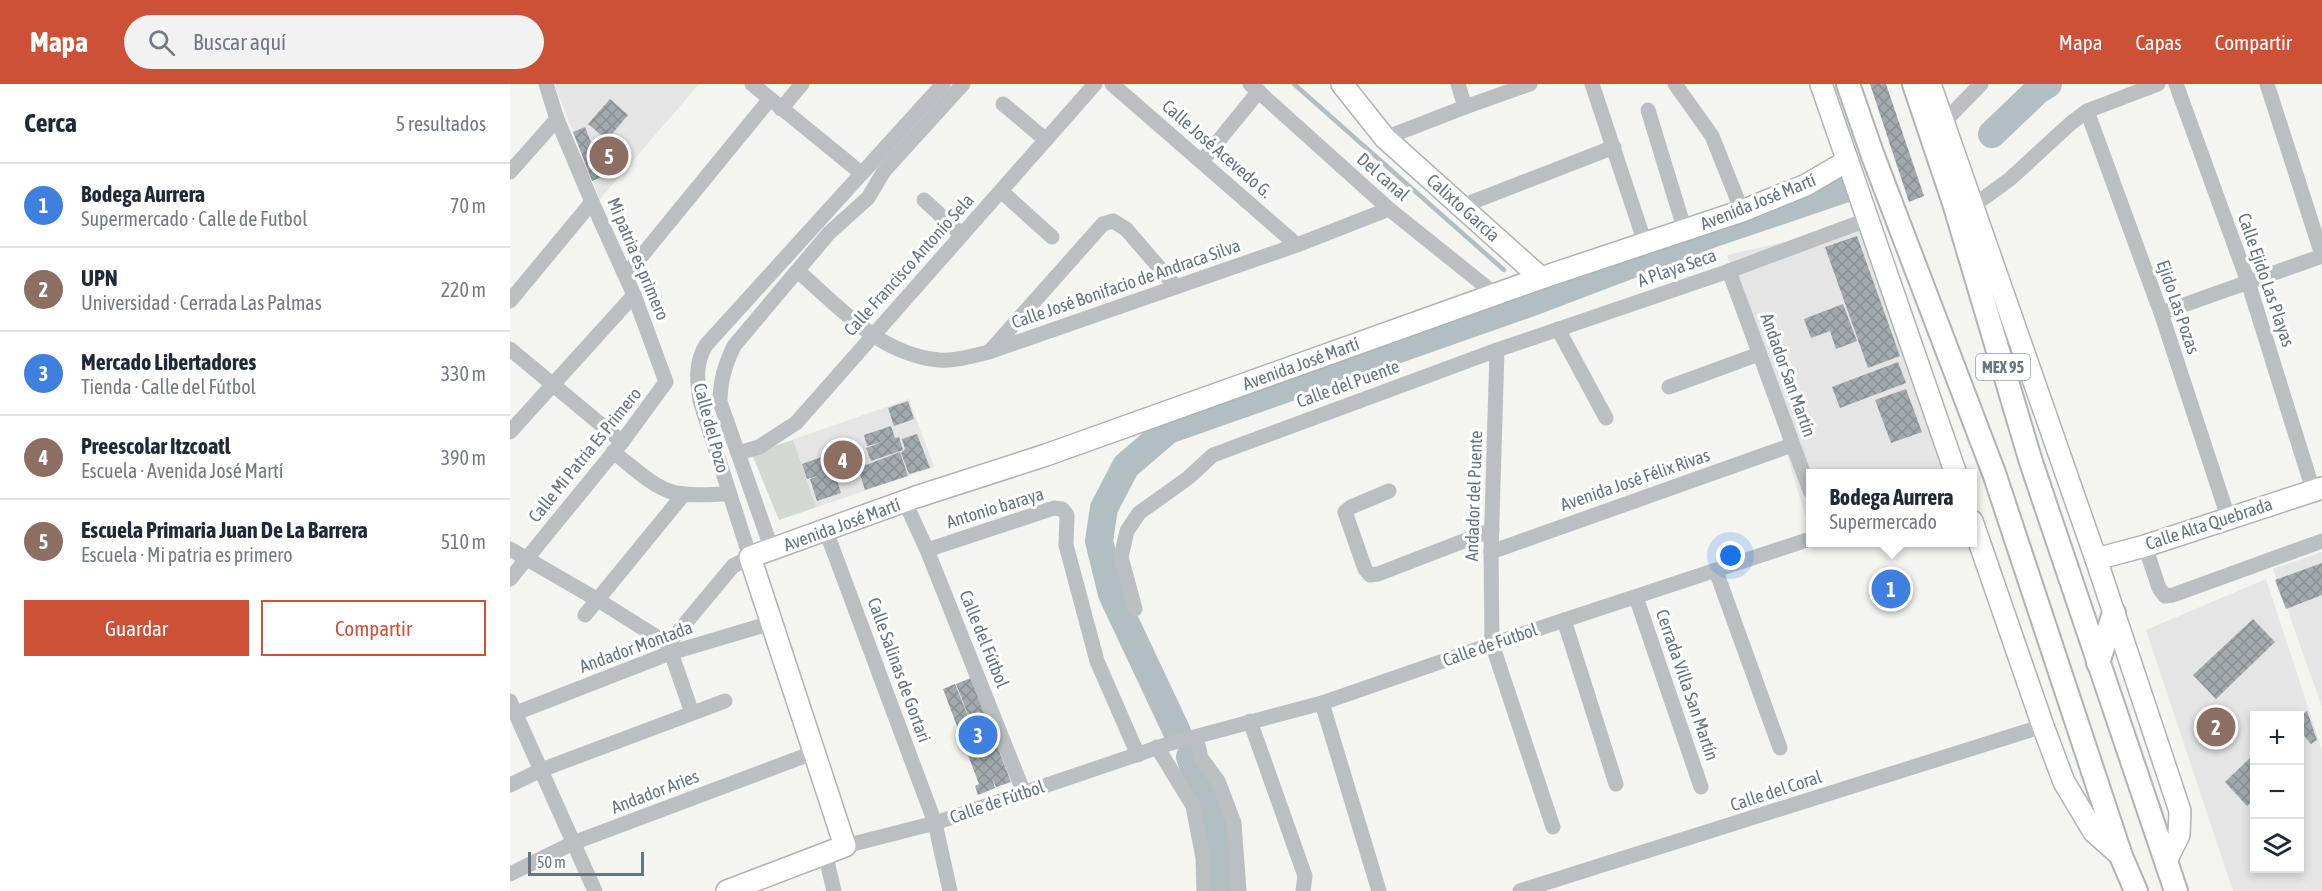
<!DOCTYPE html>
<html lang="es">
<head>
<meta charset="utf-8">
<style>
  body { margin:0; font-family:"Asap Condensed",sans-serif; background:#f2f2f3; color:#1f2937 }
  .controls { position:absolute; right:18px; bottom:18px; display:grid; overflow:hidden; border-radius:0px; box-shadow:0 3px 9px #0003 }
  .controls button { width:54px; height:54px; display:grid; place-items:center; padding:0; border:0; border-bottom:2px solid #e0e1e3; background:#fff; color:#1f2937; font:30px sans-serif }
  .scale { position:absolute; left:18px; bottom:15px; width:116px; box-sizing:border-box; padding-left:6px; border:3px solid #66757e; border-top:0; font-size:16px; line-height:21px; white-space:nowrap; color:#66757e; -webkit-text-stroke:4px #fff; paint-order:stroke }
  .you { position:absolute; left:1221px; top:472px; width:21px; height:21px; margin:-15px; border:4px solid #fff; border-radius:50%; background:#1a73e8; box-shadow:0 0 0 9px #1a73e833 }
  .badge { display:grid; place-items:center; width:39px; height:39px; border-radius:50%; background:#cd5137; color:#fff; font-size:20px; font-weight:700 }
  .pin { position:absolute; translate:-50% -50%; border:3px solid #fff; box-shadow:0 2px 6px #0006 }
  .popup { position:absolute; left:1296px; top:385px; width:171px; height:78px; box-sizing:border-box; display:grid; place-content:center; border-radius:0px; background:#fff; filter:drop-shadow(0 2px 4px #0005); font-size:20px; white-space:nowrap; color:#747a83 }
  .popup b { font-size:22px; color:#1f2937 }
  .popup::after { content:''; position:absolute; left:50%; top:100%; margin-left:-12px; border:12px solid transparent; border-top-color:#fff }
  .list { margin:0; padding:0; list-style:none }
  h2 { display:flex; justify-content:space-between; align-items:center; height:78px; margin:0; padding:0 24px; font-size:26px }
  h2 small { font-size:20px; font-weight:400; color:#747a83 }
  .list li { display:grid; grid-template-columns:39px 1fr auto; gap:18px; align-items:center; box-sizing:border-box; height:84px; padding:0 24px; border-top:2px solid #e0e1e3 }
  .list b { display:block; font-size:22px; white-space:nowrap }
  .list p { margin:0; font-size:20px; white-space:nowrap; color:#747a83 }
  .list em { font-size:20px; font-style:normal; color:#747a83 }
  .actions { display:flex; gap:12px; padding:18px 24px }
  .actions a { flex:1; padding:14px 0; border:2px solid #cd5137; border-radius:0px; text-align:center; font-size:21px; color:#cd5137 }
  .actions .main { background:#cd5137; color:#fff }
  .icon { flex:none; width:33px; height:33px; fill:none; stroke:currentColor; stroke-width:2; stroke-linecap:round; stroke-linejoin:round }
  .map { position:relative; flex:none; width:1812px; height:807px; overflow:hidden }
  header { display:flex; align-items:center; gap:36px; box-sizing:border-box; height:84px; padding:0 30px; background:#cd5137; color:#fff }
  header strong { font-size:28px }
  nav { display:flex; gap:33px; margin-inline-start:auto; font-size:21px }
  .search { width:420px; height:54px; background:#f2f2f3; display:flex; align-items:center; gap:15px; box-sizing:border-box; padding:0 21px; border-radius:33px; color:#747a83; font-size:22px }
  main { display:flex }
  aside { flex:1; background:#fff }
  .map>svg:first-child { display:block }
  .built { fill:#e4e5e4; fill-rule:evenodd }
  .garden { fill:#d3d8d0 }
  .lines { fill:none; stroke-linecap:round; stroke-linejoin:round }
  .stream { stroke:#b3bec2; stroke-width:4.5 }
  .river { stroke:#b3bec2; stroke-width:28 }
  .building { fill:url(#building-cross-hatch) }
  .secondary-casing { stroke:#aeb3b6; stroke-width:24 }
  .primary-casing { stroke:#afb3b6; stroke-width:26 }
  .street { stroke:#bbbfc2; stroke-width:15 }
  .secondary { stroke:#fff; stroke-width:21 }
  .primary { stroke:#fff; stroke-width:22 }
  .labels { text-anchor:middle; stroke-width:6; stroke-linejoin:round; paint-order:stroke }
  .shield { fill:#fff; stroke:#949ea5; stroke-width:1.5 }
  .shield-label { font-size:16px; font-weight:bold; fill:#66757e }
  .street-label { font-size:18px; fill:#66757e; stroke:#fff }
</style>
</head>
<body>
<header>
<strong>Mapa</strong>
<div class="search"><svg class="icon" aria-label="search" viewBox="0 0 24 24"><circle cx="10" cy="10" r="6"/><path d="M15 15l6 6"/></svg>Buscar aquí</div>
<nav><a>Mapa</a><a>Capas</a><a>Compartir</a></nav>
</header>
<main>
<aside>
<h2>Cerca<small>5 resultados</small></h2>
<ul class="list">
<li><span class="badge" style="background:#3f7fe0">1</span><div><b>Bodega Aurrera</b><p>Supermercado · Calle de Futbol</p></div><em>70 m</em></li>
<li><span class="badge" style="background:#8d6e63">2</span><div><b>UPN</b><p>Universidad · Cerrada Las Palmas</p></div><em>220 m</em></li>
<li><span class="badge" style="background:#3f7fe0">3</span><div><b>Mercado Libertadores</b><p>Tienda · Calle del Fútbol</p></div><em>330 m</em></li>
<li><span class="badge" style="background:#8d6e63">4</span><div><b>Preescolar Itzcoatl</b><p>Escuela · Avenida José Martí</p></div><em>390 m</em></li>
<li><span class="badge" style="background:#8d6e63">5</span><div><b>Escuela Primaria Juan De La Barrera</b><p>Escuela · Mi patria es primero</p></div><em>510 m</em></li>
</ul>
<div class="actions"><a class="main">Guardar</a><a>Compartir</a></div>
</aside>
<div class="map">
<svg width="1812" height="807" viewBox="0 0 1812 807">
  <defs>
    <pattern id="building-cross-hatch" width="8" height="8" patternUnits="userSpaceOnUse" patternTransform="scale(1.5)"><rect width="8" height="8" fill="#a2aaae"/><path d="M0 0l8 8M0 8l8-8" fill="none" stroke="#888f93"/></pattern>
  </defs>
  <rect width="100%" height="100%" fill="#f4f4f0"/>
  <g class="built">
    <path d="M44 0H189L90 115Z"/>
    <path d="M1355 140 1436 389 1300 390 1299 444 1217 171Z"/>
    <path d="M399 315 424 383 269 436 242 370Z"/>
    <path d="M1812 468V623L1763 485Z"/>
    <path d="M1756 495 1812 666V807H1723L1636 546ZM1744 632H1790V784H1744Z"/>
  </g>
  <path class="garden" d="M283 356 306 423 269 436 242 370Z"/>
  <g class="lines">
    <g class="stream">
      <path d="M784 0 994 186"/>
      <path d="M1022 214 1025 217"/>
    </g>
    <g class="river">
      <path d="M1482 50 1527 7 1538 0"/>
      <path d="M667 648 602 510 589 457 594 424 616 382 658 346 1025 217 1204 149 1337 104"/>
      <path d="M680 673 712 767 715 807"/>
    </g>
  </g>
  <g class="building">
    <path d="M1360 0H1376L1414 112 1399 118Z"/>
    <path d="M100 15 118 31 97 56 78 40Z"/>
    <path d="M75 43 94 92 82 97 63 48Z"/>
    <path d="M1347 152 1390 272 1358 284 1315 163Z"/>
    <path d="M1333 220 1347 257 1326 265 1320 247 1301 254 1294 235Z"/>
    <path d="M1388 278 1396 299 1330 324 1322 303Z"/>
    <path d="M1396 305 1412 348 1381 359 1365 316Z"/>
    <path d="M398 317 404 335 384 342 378 324Z"/>
    <path d="M381 342 385 354 389 353 393 366 361 377 356 364 372 358 357 362 354 351Z"/>
    <path d="M407 350 420 384 399 390 391 369 395 365 392 355Z"/>
    <path d="M337 364 343 381 324 387 331 409 307 417 300 395 308 392 297 395 292 380Z"/>
    <path d="M390 368 398 392 355 406 348 384Z"/>
    <path d="M1812 479V511L1776 525 1765 496Z"/>
    <path d="M1743 535 1765 558 1706 615 1683 591Z"/>
    <path d="M461 594 501 698 486 703 482 694 485 704 468 711 465 702 469 700 433 605 445 600 469 659 446 600Z"/>
    <path d="M1797 627 1807 656 1801 660 1790 647V633Z"/>
    <path d="M1744 670V715L1737 722 1715 698Z"/>
  </g>
  <g class="lines">
    <g class="secondary-casing">
      <g id="secondary">
        <path d="M832 0 875 54 1031 194"/>
        <path d="M1311 0 1446 390"/>
        <path d="M1420 0 1586 475 1670 727 1669 751 1656 777"/>
        <path d="M1462 437 1533 642 1554 698 1584 748 1611 772"/>
        <path d="M1586 475 1635 462 1812 404"/>
        <path d="M217 807 335 762 240 473 406 413 536 371 1031 194 1232 127 1296 101 1337 77"/>
      </g>
    </g>
    <g class="primary-casing">
      <g id="primary">
        <path d="M1338 0 1363 72 1484 389 1611 772 1626 807"/>
        <path d="M1404 0 1444 119 1521 378 1666 807"/>
        <path d="M1588 579 1604 529"/>
      </g>
    </g>
    <g class="street">
      <path d="M242 0 351 89"/>
      <path d="M602 0 787 161"/>
      <path d="M740 0 879 125 985 210"/>
      <path d="M948 0 955 23"/>
      <path d="M1082 0 1135 159"/>
      <path d="M1165 0 1202 52 1232 127"/>
      <path d="M1666 0 1738 198 1803 406"/>
      <path d="M1757 0 1812 171"/>
      <path d="M493 20 536 56"/>
      <path d="M271 25 292 0"/>
      <path d="M1138 26 1175 147"/>
      <path d="M1577 27 1651 229 1718 433"/>
      <path d="M1434 38 1471 0"/>
      <path d="M875 54 955 23 1020 0"/>
      <path d="M692 77 749 7"/>
      <path d="M0 88 47 35"/>
      <path d="M491 107 542 153"/>
      <path d="M414 116 452 151"/>
      <path d="M952 122 1104 63"/>
      <path d="M1463 122 1500 95 1561 39 1577 27 1648 0"/>
      <path d="M288 187C330 224 369 270 429 276 446 277 463 272 479 268L787 161 879 125"/>
      <path d="M1219 187 1300 407"/>
      <path d="M116 191 260 15"/>
      <path d="M0 217 82 118"/>
      <path d="M1651 229 1812 172"/>
      <path d="M1048 245 1096 334"/>
      <path d="M0 265 112 358"/>
      <path d="M481 266 593 140 603 137 616 145 666 203"/>
      <path d="M987 266 981 468 982 560 1043 743"/>
      <path d="M1159 303 1249 270"/>
      <path d="M0 348 124 211"/>
      <path d="M103 368C121 381 140 401 162 408 179 413 200 410 219 410"/>
      <path d="M228 369 249 363 286 339 585 0"/>
      <path d="M879 407 841 423 835 428 855 485 860 491 868 490 982 446"/>
      <path d="M395 418 417 466 514 709"/>
      <path d="M316 447 425 739 440 807"/>
      <path d="M1635 462 1649 504 1655 512 1663 511 1812 457"/>
      <path d="M0 465 88 516 158 560"/>
      <path d="M262 466 210 318C210 297 215 281 224 262L319 149 358 114 374 87 453 0"/>
      <path d="M417 466 544 424 552 425 557 431 556 461 587 577 628 671"/>
      <path d="M981 468 1282 361"/>
      <path d="M1206 487 1270 664"/>
      <path d="M0 495 112 358 156 298 124 211 82 118 47 35 36 0"/>
      <path d="M1126 513 1191 703"/>
      <path d="M625 525 611 473 617 447 629 429 678 394 703 371 987 266 1219 187 1359 135"/>
      <path d="M75 531 174 410"/>
      <path d="M1054 536 1106 700"/>
      <path d="M0 617 85 807"/>
      <path d="M812 619 869 807"/>
      <path d="M6 629 160 569 261 539"/>
      <path d="M182 629 158 560 223 482 240 473 190 317C187 296 185 279 196 261L433 0"/>
      <path d="M740 637 795 792 793 807"/>
      <path d="M686 653 691 674 708 697 724 739 729 807"/>
      <path d="M647 663 683 722 693 774 694 807"/>
      <path d="M0 701 31 686 215 617"/>
      <path d="M335 762 425 739 658 660 812 619 982 560 1300 455"/>
      <path d="M315 769 324 807"/>
      <path d="M0 790 63 759 305 668"/>
      <path d="M1010 807 1533 642"/>
    </g>
    <use href="#secondary" class="secondary"/>
    <use href="#primary" class="primary"/>
  </g>
  <g class="labels">
    <rect class="shield" x="1466" y="270" width="54" height="26" rx="4.5"/>
    <g class="shield-label">
      <text x="1493" y="289">MEX 95</text>
    </g>
    <g class="street-label">
      <text transform="translate(707 65) rotate(41)" y="6">Calle José Acevedo G.</text>
      <text transform="translate(873 93) rotate(41)" y="6">Del canal</text>
      <text transform="translate(1248 118) rotate(-22)" y="6">Avenida José Martí</text>
      <text transform="translate(953 124) rotate(42)" y="6">Calixto García</text>
      <text transform="translate(128 175) rotate(67)" y="6">Mi patria es primero</text>
      <text transform="translate(399 181) rotate(-48)" y="6">Calle Francisco Antonio Sela</text>
      <text transform="translate(1167 184) rotate(-19)" y="6">A Playa Seca</text>
      <text transform="translate(1756 196) rotate(71)" y="6">Calle Ejido Las Playas</text>
      <text transform="translate(616 200) rotate(-19)" y="6">Calle José Bonifacio de Andraca Silva</text>
      <text transform="translate(1668 223) rotate(71)" y="6">Ejido Las Pozas</text>
      <text transform="translate(791 280) rotate(-20)" y="6">Avenida José Martí</text>
      <text transform="translate(1278 291) rotate(70)" y="6">Andador San Martín</text>
      <text transform="translate(838 300) rotate(-20)" y="6">Calle del Puente</text>
      <text transform="translate(201 344) rotate(75)" y="6">Calle del Pozo</text>
      <text transform="translate(75 371) rotate(-51)" y="6">Calle Mi Patria Es Primero</text>
      <text transform="translate(1125 396) rotate(-19)" y="6">Avenida José Félix Rivas</text>
      <text transform="translate(964 412) rotate(-88)" y="6">Andador del Puente</text>
      <text transform="translate(485 424) rotate(-17)" y="6">Antonio baraya</text>
      <text transform="translate(1699 440) rotate(-18)" y="6">Calle Alta Quebrada</text>
      <text transform="translate(332 441) rotate(-20)" y="6">Avenida José Martí</text>
      <text transform="translate(474 555) rotate(68)" y="6">Calle del Fútbol</text>
      <text transform="translate(980 561) rotate(-19)" y="6">Calle de Futbol</text>
      <text transform="translate(126 563) rotate(-20)" y="6">Andador Montada</text>
      <text transform="translate(389 586) rotate(70)" y="6">Calle Salinas de Gortari</text>
      <text transform="translate(1177 601) rotate(71)" y="6">Cerrada Villa San Martín</text>
      <text transform="translate(1266 707) rotate(-18)" y="6">Calle del Coral</text>
      <text transform="translate(145 708) rotate(-21)" y="6">Andador Aries</text>
      <text transform="translate(487 718) rotate(-19)" y="6">Calle de Fútbol</text>
    </g>
  </g>
</svg>
<div class="controls">
<button>+</button>
<button>−</button>
<button><svg class="icon" aria-label="layers" viewBox="0 0 24 24"><path d="M12 4l9 5-9 5-9-5zM3 14l9 5 9-5"/></svg></button>
</div>
<div class="scale">50 m</div>
<div class="you"></div>
<div class="pin badge" style="left:1381px;top:505px;background:#3f7fe0">1</div>
<div class="popup"><b>Bodega Aurrera</b>Supermercado</div>
<div class="pin badge" style="left:1706px;top:643px;background:#8d6e63">2</div>
<div class="pin badge" style="left:468px;top:651px;background:#3f7fe0">3</div>
<div class="pin badge" style="left:333px;top:376px;background:#8d6e63">4</div>
<div class="pin badge" style="left:99px;top:72px;background:#8d6e63">5</div>
</div>
</main>
</body>
</html>
